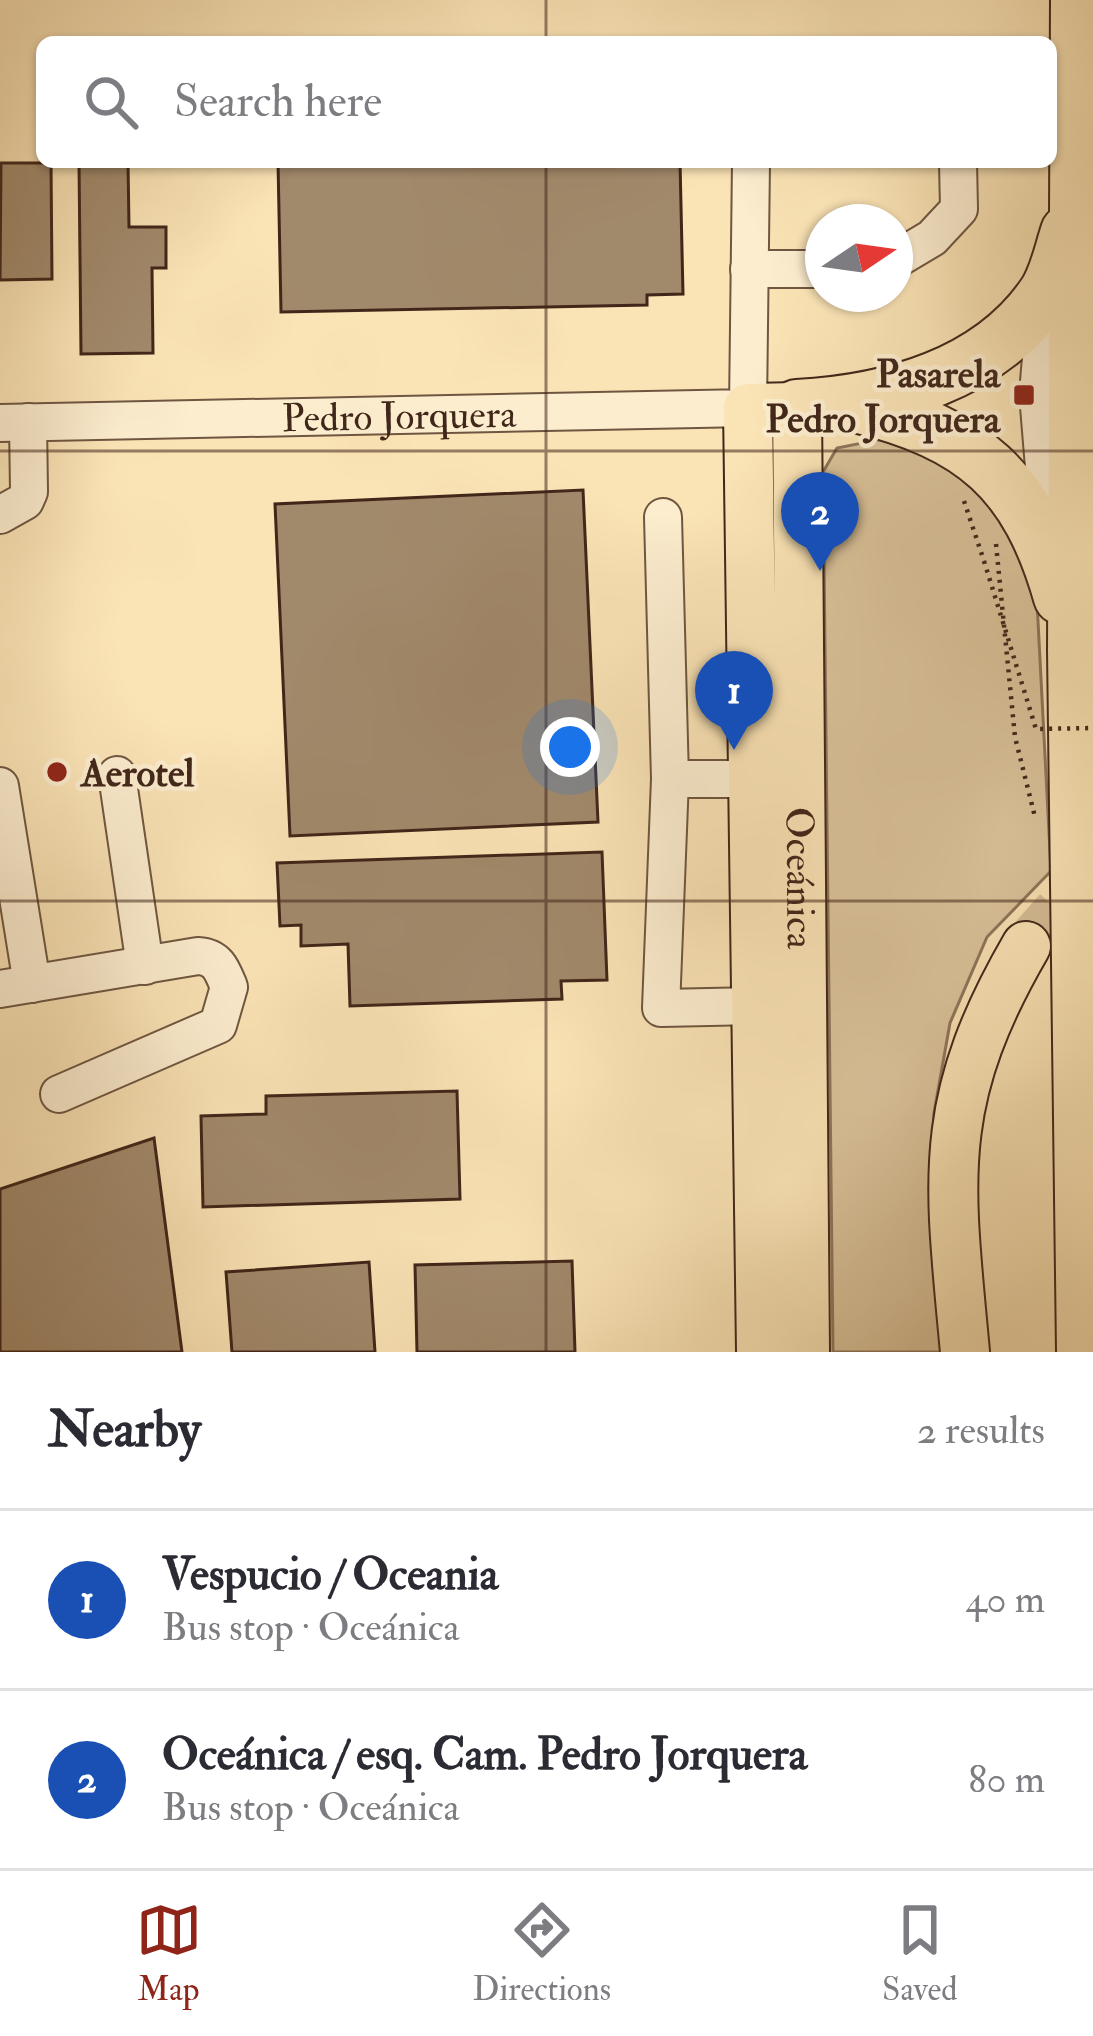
<!DOCTYPE html>
<html lang="en">
<head>
<meta charset="utf-8">
<style>
  body { margin:0; font-family:"IM FELL Double Pica",serif; background:#f2f2f3; color:#2b2b33 }
  .compass { position:absolute; left:805px; top:204px; width:108px; height:108px; border-radius:50%; background:#fff; box-shadow:0 3px 9px #0004; rotate:77deg }
  .you { position:absolute; left:570px; top:747px; width:42px; height:42px; margin:-30px; border:9px solid #fff; border-radius:50%; background:#1a73e8; box-shadow:0 0 0 18px #1a73e833 }
  .badge { display:grid; place-items:center; width:78px; height:78px; border-radius:50%; background:#8f2418; color:#fff; font-size:39px; font-weight:700 }
  .pin { position:absolute; translate:-50% -99px; filter:drop-shadow(0 3px 6px #0008) }
  .pin::after { content:''; position:absolute; top:63px; width:42px; height:36px; background:inherit; clip-path:polygon(0 0,100% 0,50% 100%) }
  .list { margin:0; padding:0; list-style:none }
  h2 { display:flex; justify-content:space-between; align-items:center; height:156px; margin:0; padding:0 48px; font-size:51px }
  h2 small { font-size:39px; font-weight:400; color:#7c7c81 }
  .list li { display:grid; grid-template-columns:78px 1fr auto; gap:36px; align-items:center; box-sizing:border-box; height:180px; padding:0 48px; border-top:3px solid #e1e1e2 }
  .list b { display:block; font-size:45px; white-space:nowrap }
  .list p { margin:0; font-size:39px; white-space:nowrap; color:#7c7c81 }
  .list em { font-size:39px; font-style:normal; color:#7c7c81 }
  .icon { flex:none; width:66px; height:66px; fill:none; stroke:currentColor; stroke-width:2; stroke-linecap:round; stroke-linejoin:round }
  .map { position:relative; flex:none; width:1093px; height:1352px; overflow:hidden }
  .search { position:absolute; background:#fff; box-shadow:0 3px 9px #0004; left:36px; right:36px; top:36px; height:132px; display:flex; align-items:center; gap:30px; box-sizing:border-box; padding:0 42px; border-radius:18px; color:#7c7c81; font-size:45px }
  .sheet { height:516px; background:#fff }
  nav { display:flex; justify-content:space-around; align-items:center; box-sizing:border-box; height:168px; border-top:3px solid #e1e1e2; background:#fff; font-size:33px; color:#7c7c81 }
  nav a { display:grid; justify-items:center; gap:6px }
  nav .on { color:#8f2418 }
  .map>svg:first-child { display:block }
  .green { fill:#dbc39b; stroke:#8e755a; stroke-width:3 }
  .building { fill:#a1896b; stroke:#41271a; stroke-width:3 }
  .lines { fill:none; stroke-linecap:round; stroke-linejoin:round }
  .major-tunnel { stroke:#d5bd96; stroke-width:48; stroke-dasharray:48 24; stroke-linecap:butt }
  .minor-casing { stroke:#6f5641; stroke-width:40 }
  .major-casing { stroke:#41271a; stroke-width:52 }
  .highway-casing { stroke:#41271a; stroke-width:58 }
  .path { stroke:#41271a; stroke-width:4.5; stroke-dasharray:3 6; stroke-linecap:butt }
  .minor { stroke:#fcedcf; stroke-width:36 }
  .major { stroke:#fae3b5; stroke-width:48 }
  .highway { stroke:#fae3b5; stroke-width:54 }
  .path-bridge { stroke:#41271a; stroke-width:4.5; stroke-dasharray:3 6; stroke-linecap:butt }
  .grid { fill:none; stroke:#41271a; stroke-width:3; stroke-opacity:0.55 }
  .poi-dot { fill:#8f2418; stroke:#fcedcf; stroke-width:4.5 }
  .labels { text-anchor:middle; stroke-width:9; stroke-linejoin:round; paint-order:stroke }
  .poi-label { font-size:39px; font-weight:bold; fill:#41271a; stroke:#fcedcf; text-anchor:end }
  .street-label { font-size:39px; fill:#41271a; stroke:#fcedcf }
</style>
</head>
<body>
<div class="map">
<svg width="1093" height="1352" viewBox="0 0 1093 1352">
  <rect width="100%" height="100%" fill="#fae3b5"/>
  <filter id="stains"><feTurbulence type="fractalNoise" baseFrequency=".00167" numOctaves="4"/><feColorMatrix values="0 0 0 0 .2 0 0 0 0 .09 0 0 0 0 .02 0 0 0 .5 -.17"/></filter>
  <radialGradient id="worn" r=".72"><stop offset=".6" stop-color="#630" stop-opacity="0"/><stop offset="1" stop-color="#630" stop-opacity=".3"/></radialGradient>
  <path class="green" d="M887 438 983 469 1037 602 1051 871 987 937 950 1023 934 1113 929 1188 946 1352H833L823 472 837 448Z"/>
  <g class="building">
    <path d="M79 162H128L129 227H166V268H152L153 353 81 354Z"/>
    <path d="M278 162H680L683 294 647 295V305L281 312Z"/>
    <path d="M1 163H51L52 279 0 280Z"/>
    <path d="M583 490 598 822 290 836 275 504Z"/>
    <path d="M602 852 607 980 561 981 562 999 350 1006 348 944 301 946V925L280 926 277 863Z"/>
    <path d="M457 1091 460 1199 203 1207 201 1116 266 1114V1096Z"/>
    <path d="M154 1138 182 1352H0V1189Z"/>
    <path d="M572 1261 575 1352H417L415 1265Z"/>
    <path d="M369 1262 375 1352H232L226 1272Z"/>
  </g>
  <g class="lines">
    <path class="major-tunnel" d="M1026 946 1093 871"/>
    <g class="minor-casing">
      <g id="minor">
        <path d="M895 260 932 238 959 209 958 162"/>
        <path d="M749 269H823"/>
        <path d="M1046 297 1038 394 1050 540"/>
        <path id="s1" d="M0 423 748 408 751 162"/>
        <path d="M0 515 25 501 29 492 28 422"/>
        <path d="M663 517 670 779 661 1008 757 1006"/>
        <path d="M117 775 145 966"/>
        <path d="M670 779H754"/>
        <path d="M0 786 32 984"/>
        <path d="M0 989 198 956C218 957 222 970 229 987L218 1025 59 1094"/>
      </g>
    </g>
    <g class="major-casing">
      <g id="major">
        <path id="s2" d="M761 1352 748 408 797 407 805 1352"/>
        <path d="M965 1352C949 1179 935 1103 1026 946"/>
      </g>
    </g>
    <g class="highway-casing">
      <g id="highway">
        <path d="M1078 0 1075 650 1084 1352"/>
        <path d="M856 405C973 433 1028 480 1061 597"/>
        <path d="M797 407C889 402 990 375 1045 294 1057 276 1061 253 1068 232"/>
      </g>
    </g>
    <g class="path">
      <path d="M964 501 984 561"/>
      <path d="M996 544 1015 737 1035 817"/>
    </g>
    <use href="#minor" class="minor"/>
    <use href="#major" class="major"/>
    <use href="#highway" class="highway"/>
    <path class="path-bridge" d="M984 561 1036 729 1093 728"/>
  </g>
  <path class="grid" d="M546 0V42M546 162V1352M0 451H1093M0 901H1093"/>
  <g class="poi-dot">
    <rect x="1012" y="383" width="24" height="24" rx="6"/>
    <circle cx="57" cy="772" r="12"/>
  </g>
  <g class="labels">
    <g class="poi-label">
      <text x="1000" y="387">Pasarela<tspan x="1000" dy="45">Pedro Jorquera</tspan></text>
      <text x="81" y="786" text-anchor="start">Aerotel</text>
    </g>
    <g class="street-label">
      <text dy="14" stroke="none"><textPath href="#s1" startOffset="399">Pedro Jorquera</textPath></text>
      <text dy="14" stroke="none"><textPath href="#s2" startOffset="1464">Oceánica</textPath></text>
    </g>
  </g>
  <rect width="100%" height="100%" filter="url(#stains)"/>
  <rect width="100%" height="100%" fill="url(#worn)"/>
</svg>
<svg class="compass" viewBox="-18 -18 36 36"><path d="M0-13l5 13h-10z" fill="#e53935"/><path d="M0 13l5-13h-10z" fill="#7c7c81"/></svg>
<div class="you"></div>
<div class="pin badge" style="left:734px;top:750px;background:#1a4fb4">1</div>
<div class="pin badge" style="left:820px;top:571px;background:#1a4fb4">2</div>
<div class="search"><svg class="icon" aria-label="search" viewBox="0 0 24 24"><circle cx="10" cy="10" r="6"/><path d="M15 15l6 6"/></svg>Search here</div>
</div>
<section class="sheet">
<h2>Nearby<small>2 results</small></h2>
<ul class="list">
<li><span class="badge" style="background:#1a4fb4">1</span><div><b>Vespucio / Oceania</b><p>Bus stop · Oceánica</p></div><em>40 m</em></li>
<li><span class="badge" style="background:#1a4fb4">2</span><div><b>Oceánica / esq. Cam. Pedro Jorquera</b><p>Bus stop · Oceánica</p></div><em>80 m</em></li>
</ul>
</section>
<nav>
<a class="on"><svg class="icon" aria-label="map" viewBox="0 0 24 24"><path d="M3 6l6-2 6 2 6-2v14l-6 2-6-2-6 2zM9 4v14M15 6v14"/></svg>Map</a>
<a><svg class="icon" aria-label="directions" viewBox="0 0 24 24"><path d="M12 3l9 9-9 9-9-9zM9 14v-3h6M13 9l2 2-2 2"/></svg>Directions</a>
<a><svg class="icon" aria-label="saved" viewBox="0 0 24 24"><path d="M7 4h10v16l-5-4-5 4z"/></svg>Saved</a>
</nav>
</body>
</html>
